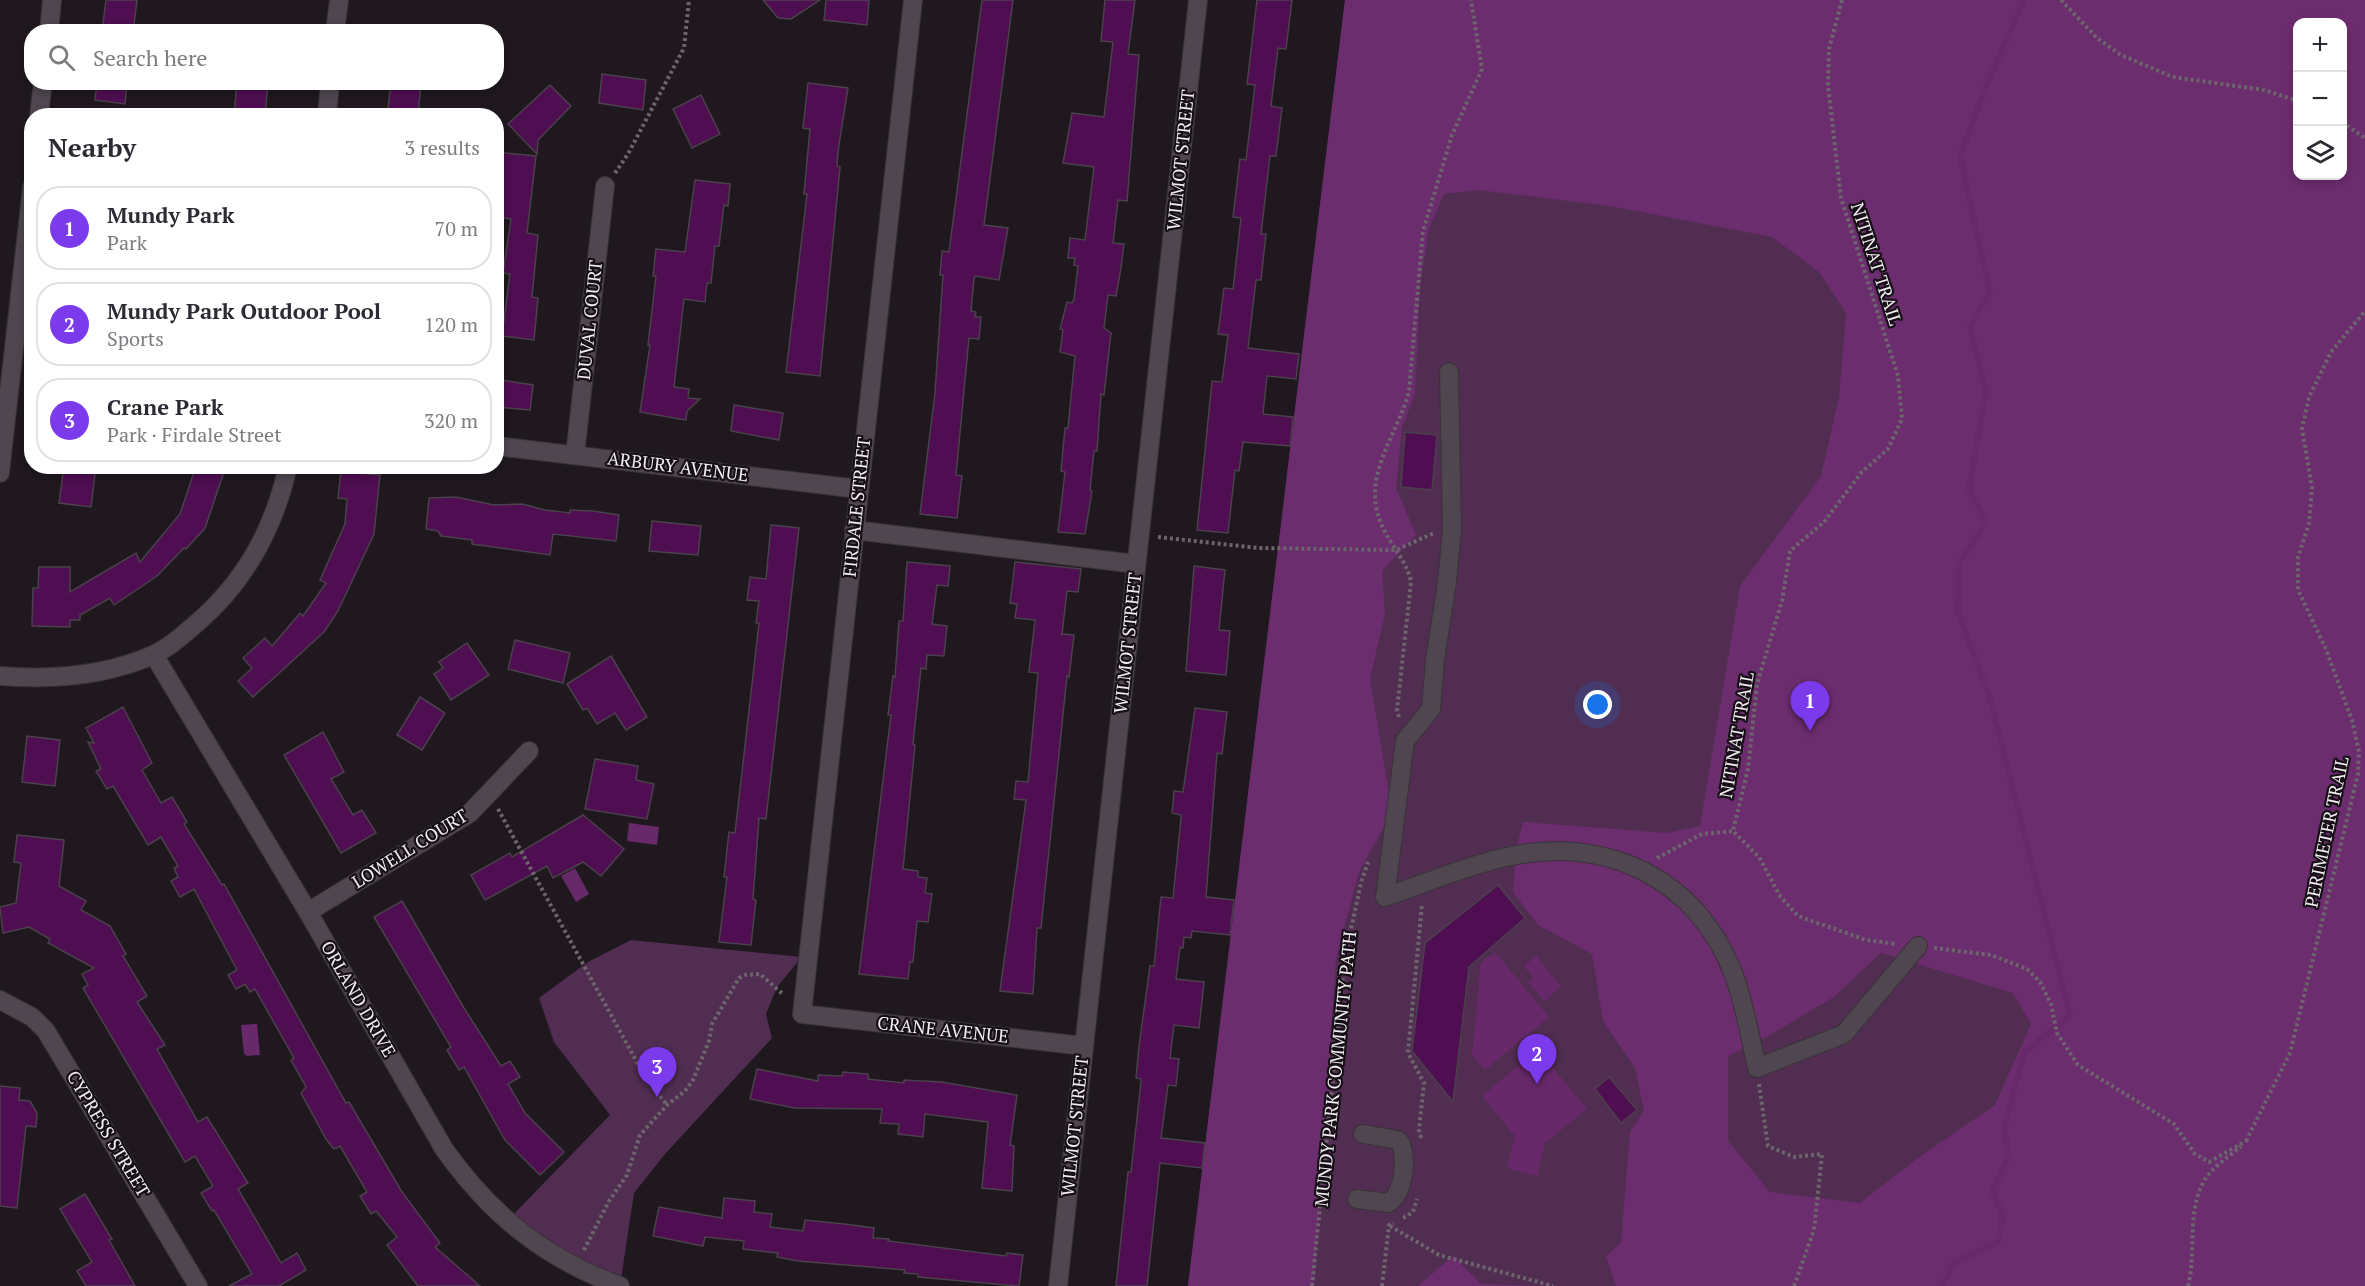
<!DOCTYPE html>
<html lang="en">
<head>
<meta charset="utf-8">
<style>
  body { margin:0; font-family:"PT Serif",serif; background:#f2f2f3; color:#2b2b33 }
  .controls { position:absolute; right:18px; top:18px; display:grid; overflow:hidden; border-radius:12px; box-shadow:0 3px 9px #0003 }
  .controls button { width:54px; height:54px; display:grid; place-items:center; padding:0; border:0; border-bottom:2px solid #e1e1e2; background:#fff; color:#2b2b33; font:30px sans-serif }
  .you { position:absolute; left:1598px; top:705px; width:21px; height:21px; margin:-15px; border:4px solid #fff; border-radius:50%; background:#1a73e8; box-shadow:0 0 0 9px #1a73e833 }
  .badge { display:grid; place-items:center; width:39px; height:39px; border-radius:50%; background:#7c3aed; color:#fff; font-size:20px; font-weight:700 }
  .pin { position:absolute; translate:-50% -50px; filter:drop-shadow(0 2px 3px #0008) }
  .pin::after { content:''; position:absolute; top:32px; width:21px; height:18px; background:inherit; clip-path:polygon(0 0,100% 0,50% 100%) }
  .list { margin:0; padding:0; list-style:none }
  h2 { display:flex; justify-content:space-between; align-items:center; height:78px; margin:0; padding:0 24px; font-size:26px }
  h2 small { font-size:20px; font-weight:400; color:#7c7c81 }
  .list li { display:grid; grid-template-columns:39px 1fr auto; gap:18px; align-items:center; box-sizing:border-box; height:84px; margin:0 12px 12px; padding:0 12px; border:2px solid #e1e1e2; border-radius:24px }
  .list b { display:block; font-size:22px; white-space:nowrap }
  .list p { margin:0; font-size:20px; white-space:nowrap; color:#7c7c81 }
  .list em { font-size:20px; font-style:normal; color:#7c7c81 }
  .icon { flex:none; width:33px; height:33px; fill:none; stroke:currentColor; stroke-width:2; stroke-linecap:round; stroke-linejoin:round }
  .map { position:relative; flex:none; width:2365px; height:1286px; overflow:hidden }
  .search { position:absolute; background:#fff; box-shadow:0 3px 9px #0003; left:24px; top:24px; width:480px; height:66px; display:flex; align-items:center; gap:15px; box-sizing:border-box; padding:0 21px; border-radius:24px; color:#7c7c81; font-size:22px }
  .panel { position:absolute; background:#fff; box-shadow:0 3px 9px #0003; left:24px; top:108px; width:480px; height:366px; border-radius:24px }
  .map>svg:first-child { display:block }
  .green { fill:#512d52; fill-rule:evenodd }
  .forest { fill:#6c2d6e; fill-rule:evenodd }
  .water { fill:#68296a }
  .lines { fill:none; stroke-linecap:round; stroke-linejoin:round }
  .stream { stroke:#68296a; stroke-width:6 }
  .building { fill:#4e0e51; stroke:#4a414a; stroke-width:1.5 }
  .minor-casing { stroke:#383338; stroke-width:20 }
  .path { stroke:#6c656c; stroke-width:4; stroke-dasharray:3 3; stroke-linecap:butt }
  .minor { stroke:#4f464f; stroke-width:18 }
  .labels { text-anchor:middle; stroke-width:4.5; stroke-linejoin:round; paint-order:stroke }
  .street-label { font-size:18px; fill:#f2edf2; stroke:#160f16 }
</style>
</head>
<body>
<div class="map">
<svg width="2365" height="1286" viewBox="0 0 2365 1286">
  <rect width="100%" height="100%" fill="#1f181f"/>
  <g class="green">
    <path d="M1345 0H2365V1286H1188ZM2298 22H2342V176H2298Z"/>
    <path d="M631 940 802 957 777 987 766 1014 772 1038 665 1154 634 1193 620 1286 507 1221 610 1115 554 1042 539 998 588 962Z"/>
  </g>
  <g class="forest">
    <path d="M1345 0H2365V1286H1616L1606 1256 1621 1243 1630 1132 1644 1111 1635 1068 1603 1021 1592 954 1538 925 1513 892 1516 851 1523 822 1667 833 1700 826 1740 586 1821 476 1839 397 1846 313 1819 272 1772 237 1610 206 1478 190 1444 194 1429 229 1420 285 1415 394 1402 427 1396 488 1416 535 1382 571 1385 613 1370 679 1392 812 1359 872 1336 959 1314 1286H1188ZM2298 22H2342V176H2298ZM1881 953 2013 993 2031 1024 1995 1105 1918 1158 1860 1203 1770 1192 1728 1141V1056L1765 1038 1834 997Z"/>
    <path d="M1453 1256 1481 1284 1540 1286H1418Z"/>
  </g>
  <g class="water">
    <path d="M629 823 659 827 657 845 627 841Z"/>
    <path d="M575 868 589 894 576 902 561 876Z"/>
    <path d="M1495 952 1549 1017 1485 1070 1472 1055 1481 963Z"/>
    <path d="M1536 956 1561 987 1544 1001 1528 982 1533 978 1524 966Z"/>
    <path d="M257 1024 260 1055 247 1056 244 1054 241 1025Z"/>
    <path d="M1538 1050 1587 1109 1545 1143 1537 1176 1507 1168 1515 1136 1482 1096Z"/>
  </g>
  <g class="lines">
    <path class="stream" d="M1942 1286 1954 1263 1998 1242 2003 1216 1992 1191 2009 1156 2004 1128 2024 1053 2070 1015 1990 699 1958 612 1959 563 1986 522 1969 489 1986 391 1970 327 1990 292 1960 156 1985 89 2024 0"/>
  </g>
  <g class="building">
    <path d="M106 0H137L133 32H102Z"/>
    <path d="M763 0H820L791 19 778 18Z"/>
    <path d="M826 0H869L867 25 824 20Z"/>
    <path d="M982 0H1013L984 225 1008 228 999 280 975 276 974 279 971 311 976 312 975 317H981L979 339 969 338 956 475 962 476 957 518 920 514 935 393 943 275H940L942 251 949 252Z"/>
    <path d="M1105 0H1135L1128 54 1139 55 1127 201 1118 200 1113 243 1124 244 1121 268 1116 296 1108 295 1104 328 1111 333 1104 395 1101 394 1097 451H1094L1090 490 1092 491 1085 534 1058 532 1065 472 1061 471 1065 428H1068L1075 356 1060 352 1063 330 1060 329 1067 302 1072 303 1074 299 1078 266 1074 265 1075 258H1068L1070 238 1085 240 1094 167 1063 163 1072 113 1104 117 1113 42 1101 41Z"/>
    <path d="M1257 0H1292L1286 49 1278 48 1271 106 1282 108 1276 156H1270L1261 234H1266L1261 280H1256L1248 348 1299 354 1296 379 1267 376 1263 414 1293 417 1290 446 1243 442 1239 471 1235 470 1228 533 1197 530 1212 381 1222 382 1228 335 1218 334 1224 288 1233 289 1241 218 1233 217 1240 159 1246 160 1255 85 1247 84Z"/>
    <path d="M602 74 646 80 643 110 599 103Z"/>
    <path d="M97 82H127L125 104 95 100Z"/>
    <path d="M237 82H268L265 116H234Z"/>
    <path d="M391 82H421L418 116H387Z"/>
    <path d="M808 83 848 88 838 151 837 166 840 167 820 376 786 372 807 194H804L810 129 803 128Z"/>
    <path d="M550 85 571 106 538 140 537 154 508 124Z"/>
    <path d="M701 95 720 134 692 148 673 109Z"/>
    <path d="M496 152 536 156 527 233 538 235 532 297 538 298 534 340 502 336 510 274 503 273 511 219 498 217 502 183 496 182Z"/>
    <path d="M695 180 730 184 728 206 724 205 719 246H715L711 283H707L705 302 684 299 674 387 689 389 688 398 700 399 687 411 686 420 640 412 650 345H648L656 276H653L656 249 685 252Z"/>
    <path d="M496 379 533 385 530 410 496 407Z"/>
    <path d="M734 405 783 413 779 440 731 431Z"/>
    <path d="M1405 432 1437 435 1432 490 1401 487Z"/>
    <path d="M64 466H96L91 507 59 503Z"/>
    <path d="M196 466H226L205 528 186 549 184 548 157 576 114 605 110 598 80 615V620H70V627L32 626 33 588H38L39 567H70V592L136 553 140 562 180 514Z"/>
    <path d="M341 471 380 475 374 534 338 611 324 632 253 697 238 681 252 668 243 658 265 638 272 646 300 613 303 616 326 583 320 580 345 524 347 499 338 498Z"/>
    <path d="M456 497 494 505 522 504 545 510 570 513V510L593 511 619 515 616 541 553 534 550 555 472 544V540L441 536 438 531 426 529 429 498Z"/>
    <path d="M652 521 701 526 698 555 649 551Z"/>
    <path d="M771 525 799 528 766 819 759 818 753 899 756 900 751 945 719 942 727 877H724L729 832 735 833 759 623H756L759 601 747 600 750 577 766 579Z"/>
    <path d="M907 562 950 566 948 586 937 585 932 624 947 626 944 656 927 655 926 669 921 668 913 744 915 745 903 869 918 871V877L927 878 925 893 932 894 928 922 917 921 913 962H910L908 979 859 974 891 715H888L893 676 895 677 899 621H903Z"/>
    <path d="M1015 562 1081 569 1078 592 1067 591 1062 634 1074 635 1069 677 1067 676 1041 928H1037L1033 994 1000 991 1026 800 1014 799 1016 781 1028 782 1038 673 1029 672 1035 620 1015 618 1017 604 1010 603Z"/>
    <path d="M1194 566 1225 570 1219 630 1230 631 1226 675 1186 671Z"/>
    <path d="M515 640 570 653 563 683 508 669Z"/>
    <path d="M467 643 489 675 451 700 434 674 443 668 439 662Z"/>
    <path d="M611 656 647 717 626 730 615 713 597 724 587 708 583 710 567 684Z"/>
    <path d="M420 697 445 713 422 750 397 735Z"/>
    <path d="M123 707 152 763 142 770 161 803 172 797 187 822 184 824 222 885 224 884 346 1103 349 1102 402 1192 440 1243 435 1247 480 1286H418L387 1245 397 1237 376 1211 371 1214 360 1196 367 1192 340 1146 334 1149 326 1139 301 1093 306 1087 291 1060 294 1058 255 989 250 992 245 984 236 989 228 975 237 970 194 889 180 897 171 881 178 877 174 868 178 866 161 837 148 845 113 786 107 789 96 771 101 769 88 742 94 743 86 728Z"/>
    <path d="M1195 708 1227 712 1222 754 1217 753 1206 897 1234 900 1230 935 1192 931 1191 938 1184 937 1183 948 1180 947 1176 979 1204 982 1199 1028 1174 1025 1170 1058 1179 1059 1176 1086 1168 1085 1161 1138 1205 1143 1202 1168 1160 1163 1147 1286H1116L1128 1172H1131L1141 1082V1079L1136 1078 1139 1046 1150 966H1154L1161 897 1173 898 1181 818V815L1172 813 1174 791 1183 792Z"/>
    <path d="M323 732 344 772 331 779 353 815 362 810 376 833 341 853 284 755Z"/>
    <path d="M27 736 60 740 55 786 22 782Z"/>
    <path d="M595 759 638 766 636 780 654 784 647 819 585 809Z"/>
    <path d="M583 815 624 849 601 876 583 862 553 878 547 866 485 900 471 875 510 853 512 857Z"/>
    <path d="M17 835 64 840 59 886 86 901 81 910 110 926 126 954 123 956 147 996 137 1002 165 1045 157 1049 198 1122 207 1117 248 1183 238 1189 281 1263 297 1253 306 1270 279 1286H229L252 1274 214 1210 212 1211 201 1193 213 1186 195 1156 185 1162 83 988 88 985 82 974 94 968 48 943 50 939 29 927 3 933 0 907 16 903 21 863 14 862Z"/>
    <path d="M1498 885 1525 918 1469 967 1453 1102 1412 1051 1425 943Z"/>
    <path d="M402 901 464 1008 501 1066 510 1061 520 1077 508 1084 525 1113 564 1152 540 1175 505 1140 464 1067 459 1070 447 1050 451 1047 374 917Z"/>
    <path d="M757 1069 818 1081V1075L842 1076 843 1072 868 1074V1079L904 1083V1080L942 1082 1017 1095 1010 1145 1014 1146 1012 1191 982 1188 988 1122 925 1114 923 1137 898 1134 899 1124 880 1123 882 1109 795 1108 750 1099Z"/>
    <path d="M1609 1077 1637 1110 1621 1123 1595 1089Z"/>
    <path d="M0 1086 20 1088 19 1100 30 1101 37 1113 36 1127 26 1126 17 1208 0 1206Z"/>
    <path d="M85 1194 112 1239 109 1240 135 1286H86L77 1271 92 1262 60 1209Z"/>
    <path d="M724 1198 755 1201 754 1212 772 1214 770 1227 803 1231 805 1220 845 1224 874 1228 873 1238 889 1239 888 1241 1006 1256 1007 1253 1023 1255 1019 1286 918 1277V1274L904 1273 905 1270 798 1261 777 1257 778 1253 743 1249 744 1241 705 1237 703 1246 653 1236 659 1207 722 1218Z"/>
  </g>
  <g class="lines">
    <g class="minor-casing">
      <g id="minor">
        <path d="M913 0 802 1014 1084 1046"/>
        <path d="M49 32 52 0"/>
        <path d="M335 32 339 0"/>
        <path d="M39 116 43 82"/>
        <path d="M327 116 330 82"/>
        <path d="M1449 372 1452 530 1447 582 1435 660 1431 709 1405 741 1385 897C1424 884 1465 866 1506 857 1606 835 1696 877 1734 975 1745 1005 1750 1037 1757 1068L1844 1034 1918 946"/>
        <path d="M496 446 859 489"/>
        <path d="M575 455 605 186"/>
        <path d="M0 473 32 187"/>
        <path d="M854 530 1136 564"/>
        <path d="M154 655 308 912 444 1149C491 1215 544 1258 620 1286"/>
        <path d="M0 676C51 680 105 676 153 655 170 647 184 634 198 622 246 580 274 529 288 466"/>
        <path d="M308 912 470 813 529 751"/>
        <path d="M0 1000 32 1017 46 1031 198 1286"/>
        <path d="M1357 1199 1388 1203C1404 1196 1409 1152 1398 1140L1363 1134"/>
        <path d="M1058 1286 1198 0"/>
      </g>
    </g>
    <g class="path">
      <path d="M1842 0 1829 49 1828 86 1841 198 1898 376 1902 419 1888 449 1861 473 1824 522 1790 551 1782 601 1757 684 1748 769 1733 831 1759 857 1780 896 1798 916 1866 940 1897 944"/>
      <path d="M2061 0 2097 38 2121 55 2173 77 2264 90 2298 101"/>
      <path d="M2342 122 2365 138"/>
      <path d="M615 173 628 154 684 48 689 0"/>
      <path d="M1158 537 1258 548 1396 550 1434 533"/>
      <path d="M1399 717 1397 710 1411 582C1407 560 1388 543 1380 521 1362 474 1398 434 1409 391L1423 231 1452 135 1482 69 1471 0"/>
      <path d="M498 809 645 1077 667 1105"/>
      <path d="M1657 858 1702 834 1733 831"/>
      <path d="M1934 948 1991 955 2027 969 2040 982 2051 1004 2057 1033 2078 1065 2174 1124 2195 1154 2209 1162 2248 1140"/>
      <path d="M1759 1084 1768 1146 1794 1157 1822 1154 1814 1230 1794 1286"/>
      <path d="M1421 1138 1419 1130 1424 1083 1408 1053 1422 904"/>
      <path d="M2246 1141 2290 1053 2358 774 2359 752 2352 720 2325 647 2298 590V557L2309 524 2312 487 2302 429 2309 397 2331 352 2365 311"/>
      <path d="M1403 1218 1413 1212 1417 1199"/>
      <path d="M1390 1226 1439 1255 1553 1286"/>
      <path d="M584 1250 609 1201 627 1175 640 1135 667 1105 685 1091 693 1080 709 1041 712 1024 739 978 745 975 760 974 784 995"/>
      <path d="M1312 1286 1345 957 1361 883 1368 862"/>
      <path d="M1382 1286 1389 1225 1394 1223"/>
      <path d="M2188 1286C2197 1251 2186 1214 2204 1181 2211 1168 2230 1156 2241 1146"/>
    </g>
    <use href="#minor" class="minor"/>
  </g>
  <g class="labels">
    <g class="street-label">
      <text transform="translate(1181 160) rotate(-84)" y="6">WILMOT STREET</text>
      <text transform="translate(1876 264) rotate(72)" y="6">NITINAT TRAIL</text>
      <text transform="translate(590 320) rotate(-84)" y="6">DUVAL COURT</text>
      <text transform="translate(678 467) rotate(7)" y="6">ARBURY AVENUE</text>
      <text transform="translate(857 507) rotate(-84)" y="6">FIRDALE STREET</text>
      <text transform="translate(1128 643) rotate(-84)" y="6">WILMOT STREET</text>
      <text transform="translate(1737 735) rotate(-80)" y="6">NITINAT TRAIL</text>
      <text transform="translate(2327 832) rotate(-78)" y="6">PERIMETER TRAIL</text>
      <text transform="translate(410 849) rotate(-32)" y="6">LOWELL COURT</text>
      <text transform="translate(358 999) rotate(60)" y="6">ORLAND DRIVE</text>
      <text transform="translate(943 1030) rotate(6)" y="6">CRANE AVENUE</text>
      <text transform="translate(1336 1069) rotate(-84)" y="6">MUNDY PARK COMMUNITY PATH</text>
      <text transform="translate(1075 1126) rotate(-84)" y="6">WILMOT STREET</text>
      <text transform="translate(108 1134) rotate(59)" y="6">CYPRESS STREET</text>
    </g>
  </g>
</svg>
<div class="controls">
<button>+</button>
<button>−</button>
<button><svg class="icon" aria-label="layers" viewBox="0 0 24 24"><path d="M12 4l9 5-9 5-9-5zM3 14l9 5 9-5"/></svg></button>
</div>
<div class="you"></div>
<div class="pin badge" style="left:1810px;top:731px">1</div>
<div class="pin badge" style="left:1537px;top:1084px">2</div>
<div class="pin badge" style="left:657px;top:1097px">3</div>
<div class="search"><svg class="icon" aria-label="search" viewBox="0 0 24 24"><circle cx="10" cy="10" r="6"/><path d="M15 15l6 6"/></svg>Search here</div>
<section class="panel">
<h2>Nearby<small>3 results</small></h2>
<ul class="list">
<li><span class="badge">1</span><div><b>Mundy Park</b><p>Park</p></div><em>70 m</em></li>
<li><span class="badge">2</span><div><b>Mundy Park Outdoor Pool</b><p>Sports</p></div><em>120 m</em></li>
<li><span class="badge">3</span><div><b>Crane Park</b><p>Park · Firdale Street</p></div><em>320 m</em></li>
</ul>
</section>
</div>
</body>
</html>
